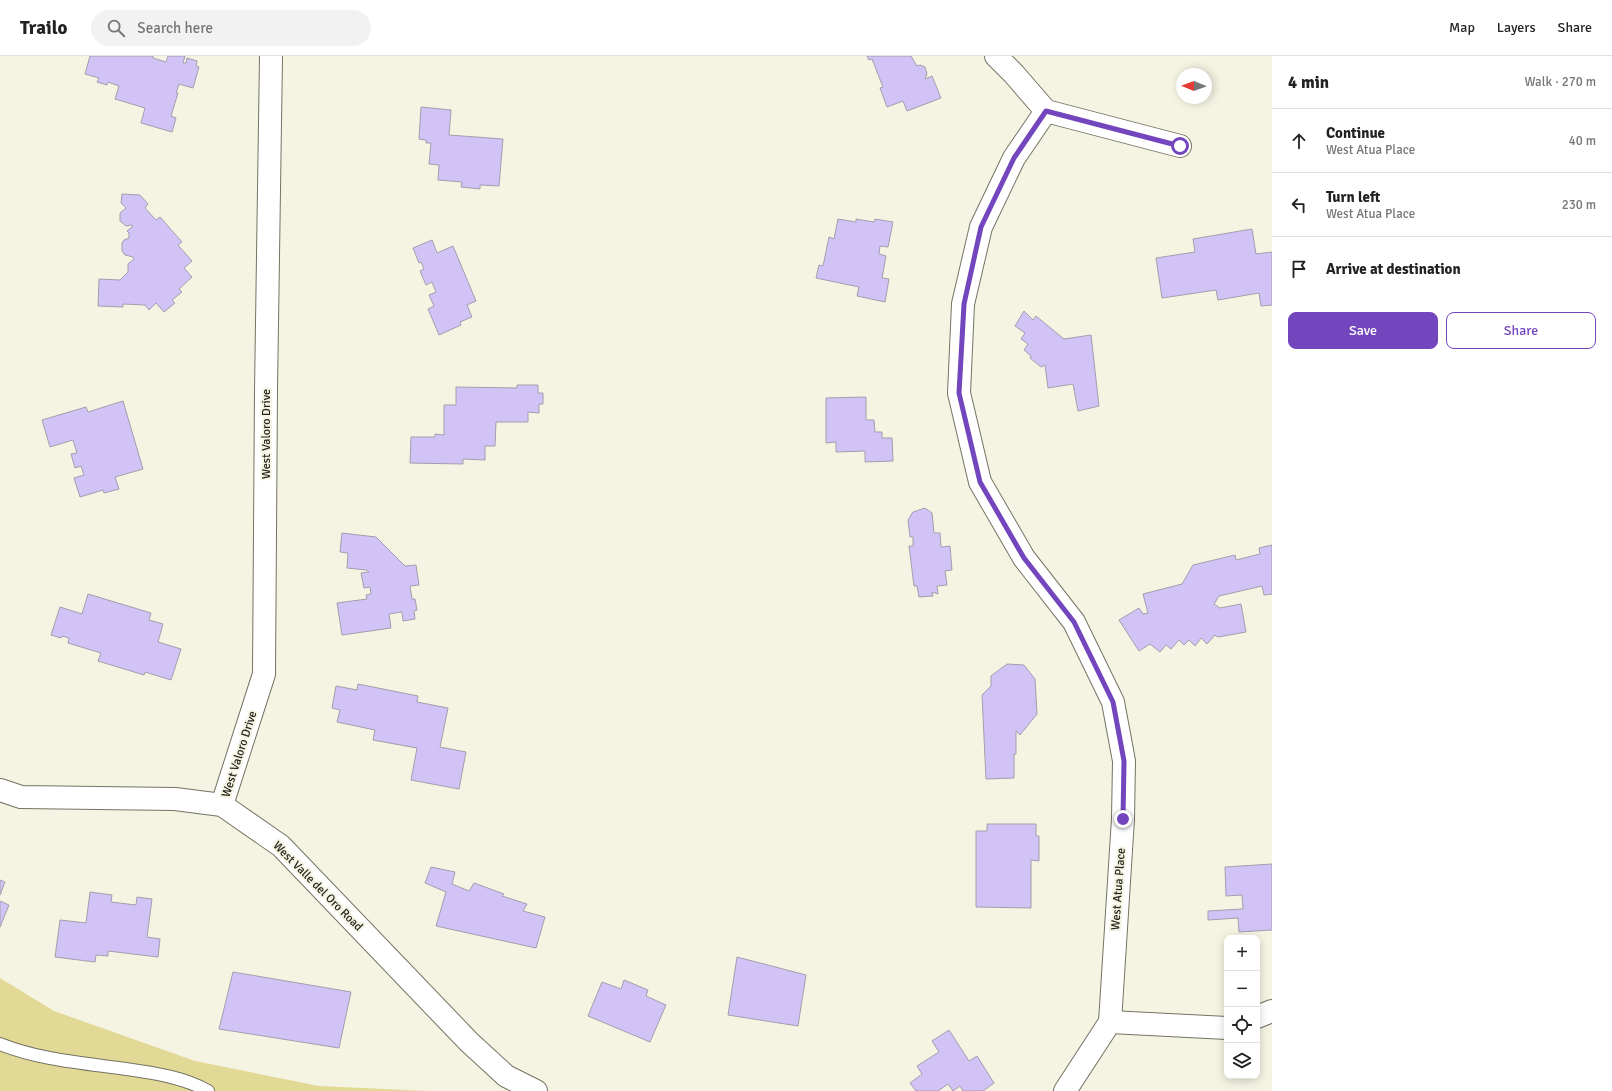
<!DOCTYPE html>
<html lang="en">
<head>
<meta charset="utf-8">
<style>
  body { margin:0; font-family:Signika,sans-serif; background:#f2f2f2; color:#222 }
  .controls { position:absolute; right:12px; bottom:12px; display:grid; overflow:hidden; border-radius:8px; box-shadow:0 2px 10px #0003 }
  .controls button { width:36px; height:36px; display:grid; place-items:center; padding:0; border:0; border-bottom:1px solid #e0e0e0; background:#fff; color:#222; font:20px sans-serif }
  .compass { position:absolute; left:1176px; top:12px; width:36px; height:36px; border-radius:50%; background:#fff; box-shadow:0 2px 10px #0003; rotate:271deg }
  .stop { position:absolute; width:12px; height:12px; margin:-9px; border:3px solid #7346be; border-radius:50%; background:#fff }
  .stop.end { background:#7346be; border-color:#fff; box-shadow:0 1px 4px #0008 }
  .list { margin:0; padding:0; list-style:none }
  h2 { display:flex; justify-content:space-between; align-items:center; height:52px; margin:0; padding:0 16px; font-size:17px }
  h2 small { font-size:13px; font-weight:400; color:#767676 }
  .list li { display:grid; grid-template-columns:26px 1fr auto; gap:12px; align-items:center; box-sizing:border-box; height:64px; padding:0 16px; border-top:1px solid #e0e0e0 }
  .list b { display:block; font-size:15px; white-space:nowrap }
  .list p { margin:0; font-size:13px; white-space:nowrap; color:#767676 }
  .list em { font-size:13px; font-style:normal; color:#767676 }
  .actions { display:flex; gap:8px; padding:12px 16px }
  .actions a { flex:1; padding:9px 0; border:1px solid #7346be; border-radius:8px; text-align:center; font-size:14px; color:#7346be }
  .actions .main { background:#7346be; color:#fff }
  .icon { flex:none; width:22px; height:22px; fill:none; stroke:currentColor; stroke-width:2; stroke-linecap:round; stroke-linejoin:round }
  .map { position:relative; flex:none; width:1272px; height:1035px; overflow:hidden }
  header { display:flex; align-items:center; gap:24px; box-sizing:border-box; height:56px; padding:0 20px; background:#fff; border-bottom:1px solid #e0e0e0 }
  header strong { font-size:19px }
  nav { display:flex; gap:22px; margin-inline-start:auto; font-size:14px }
  .search { width:280px; height:36px; background:#f2f2f2; display:flex; align-items:center; gap:10px; box-sizing:border-box; padding:0 14px; border-radius:22px; color:#767676; font-size:15px }
  main { display:flex }
  aside { flex:1; background:#fff }
  .map>svg:first-child { display:block }
  .green { fill:#e2d996 }
  .building { fill:#d1c3f6; stroke:#a29ead }
  .lines { fill:none; stroke-linecap:round; stroke-linejoin:round }
  .lane-casing { stroke:#757364; stroke-width:14 }
  .street-casing { stroke:#757364; stroke-width:24 }
  .lane { stroke:#fff; stroke-width:12 }
  .street { stroke:#fff; stroke-width:22 }
  .route { stroke:#7346be; stroke-width:5 }
  .labels { text-anchor:middle; stroke-width:4; stroke-linejoin:round; paint-order:stroke }
  .street-label { font-size:12px; fill:#23231d; stroke:#f5f3e2 }
</style>
</head>
<body>
<header>
<strong>Trailo</strong>
<div class="search"><svg class="icon" aria-label="search" viewBox="0 0 24 24"><circle cx="10" cy="10" r="6"/><path d="M15 15l6 6"/></svg>Search here</div>
<nav><a>Map</a><a>Layers</a><a>Share</a></nav>
</header>
<main>
<div class="map">
<svg width="1272" height="1035" viewBox="0 0 1272 1035">
  <rect width="100%" height="100%" fill="#f5f3e2"/>
  <path class="green" d="M0 922 54 955 195 1005 319 1030 428 1035H0Z"/>
  <g class="building">
    <path d="M90 0H153V2L166 6 168 0H185L183 7H186L187 2 197 5 196 10 199 11 193 32 179 28 176 37H178L171 60 176 62 172 76 141 67 145 52 115 43 119 30 108 26 107 29 97 26 99 22 85 18Z"/>
    <path d="M867 0H911L917 10 920 9 925 11 927 18 925 23 932 20 941 42 907 55 903 45 887 51 880 32 883 31 872 3 869 4Z"/>
    <path d="M421 51 451 54 449 79 503 83 499 130 480 129V133L461 131 462 126 438 124 439 109 429 108 431 87H426V84L419 83Z"/>
    <path d="M122 138 140 139 148 148 145 152 156 164 160 161 182 186 178 189 192 205 184 212 192 221 179 233 182 236 172 244 175 247 164 256 156 247 149 254 145 249 123 248V251L98 250 99 223 120 224 128 216V208L134 203 133 201 125 199 122 195V187L124 184 129 182V177L127 175 133 170 131 169 126 170 120 165V157L126 152 121 147Z"/>
    <path d="M838 163 856 166V163L874 166 875 163 893 166 888 191 880 190 879 198 886 200 882 222 889 223 885 246 857 240 859 231 816 222 819 209 823 210 829 181 834 183Z"/>
    <path d="M1252 173 1256 198 1272 196V249L1261 250 1259 237 1218 244 1216 234 1162 242 1156 202 1195 196 1193 183Z"/>
    <path d="M432 184 437 197 453 190 476 245 467 249 472 261 460 266 461 269 439 279 428 253 434 250 429 239 436 236 432 226 426 229 420 215 424 213 421 206 419 207 413 192Z"/>
    <path d="M1024 255 1033 264 1036 260 1064 283 1091 279 1099 350 1078 355 1073 328 1048 332 1045 309 1041 311 1030 302 1031 300 1024 294 1028 288 1021 283 1025 277 1015 270Z"/>
    <path d="M517 329H538V337H543V348H539V357L528 356V366H496L495 390H485V404L463 403V408L410 407 411 381H435V378L444 379V349H456V331L517 332Z"/>
    <path d="M866 341V364H874L875 376H882V382H892L893 405 865 406V395L836 396V386L826 387V342Z"/>
    <path d="M123 345 143 413 115 421 119 433 104 437 103 434 80 441 74 422 84 419 81 410 75 412 71 398 77 397 73 384 50 391 42 364 86 351 88 356Z"/>
    <path d="M925 452 932 457 934 477H940L941 491 950 490 952 514 945 515 947 529 937 530 938 538 932 536 933 540 919 541 917 530H914L909 490H913V481H910L908 464 913 456Z"/>
    <path d="M342 477 376 481 405 510 416 509 419 529 410 530 412 543H415L417 554 414 555 415 563 403 565 402 556 389 558 391 572 342 579 337 547 367 543 366 539 371 538 370 531 364 532 361 517 369 516 366 514 347 512 348 497 340 496Z"/>
    <path d="M1272 489V538L1264 539 1262 530 1219 540 1214 548 1220 552 1241 548 1246 576 1218 581 1215 579 1207 588 1201 582 1195 590 1189 584 1184 589 1179 584 1171 593 1166 589 1160 596 1150 588 1139 595 1119 564 1139 552 1143 558 1148 557 1143 538 1182 528 1193 509 1235 499 1236 504 1260 498 1259 492Z"/>
    <path d="M88 538 151 557 149 564 163 568 158 586 181 593 171 624 145 616 144 619 98 605 101 597 68 587 69 582 62 580 61 582 51 579 60 551 82 558Z"/>
    <path d="M1007 608 1024 609 1035 623 1037 658 1020 679 1016 675V698H1014V722L986 723 982 639 991 630V620Z"/>
    <path d="M358 628 418 640 417 646 448 652 440 691 466 696 459 733 411 724 417 692 373 684 375 674 337 666 340 654 332 652 336 630 357 634Z"/>
    <path d="M987 768H1036V780H1039V805L1031 804V852L976 851V775H987Z"/>
    <path d="M1272 808V874L1239 876 1238 862 1208 864V855L1243 853 1242 839 1226 840 1225 811Z"/>
    <path d="M431 811 455 816 452 828 469 835 474 827 504 838 502 840 527 848 523 855 545 861 536 892 436 870 446 836 425 827Z"/>
    <path d="M0 824 5 826 0 839Z"/>
    <path d="M90 836 112 839 111 846 136 849 137 841 152 843 147 881 160 883 158 901 108 895V900L96 899 95 906 55 901 60 864 86 867Z"/>
    <path d="M0 845 9 849 0 871Z"/>
    <path d="M737 901 806 919 798 970 728 959Z"/>
    <path d="M233 916 351 936 339 992 219 973Z"/>
    <path d="M624 924 648 934 646 940 666 949 650 986 588 960 602 926 621 933Z"/>
    <path d="M949 974 969 1005 977 1000 994 1027 983 1035H963L960 1030 953 1035 948 1028 938 1035H916L910 1027 922 1018 917 1010 939 996 932 985Z"/>
  </g>
  <g class="lines">
    <g class="lane-casing">
      <path id="lane" d="M0 988C40 1004 83 1007 126 1013 154 1017 183 1021 208 1035"/>
    </g>
    <g class="street-casing">
      <g id="street">
        <path d="M996 0 1014 18 1046 55 1180 90"/>
        <path d="M1046 55 1014 102 981 171 963 248 959 337 980 426 1024 502 1074 566 1113 646 1124 705 1123 763 1110 966 1065 1035"/>
        <path d="M0 734 21 741 175 743 222 749 281 790 469 986 506 1020 536 1035"/>
        <path d="M222 749 264 618 266 334 271 0"/>
        <path d="M1257 961 1272 955"/>
        <path d="M1110 966 1227 972"/>
      </g>
    </g>
    <use href="#lane" class="lane"/>
    <use href="#street" class="street"/>
  </g>
  <g class="lines">
    <path class="route" d="M1123 763 1124 705 1113 646 1074 566 1024 502 980 426 959 337 964 248 981 171 1014 102 1046 55 1180 90"/>
  </g>
  <g class="labels">
    <g class="street-label">
      <text transform="translate(266 378) rotate(-90)" y="4">West Valoro Drive</text>
      <text transform="translate(239 698) rotate(-72)" y="4">West Valoro Drive</text>
      <text transform="translate(318 830) rotate(45)" y="4">West Valle del Oro Road</text>
      <text transform="translate(1118 833) rotate(-86)" y="4">West Atua Place</text>
    </g>
  </g>
</svg>
<div class="controls">
<button>+</button>
<button>−</button>
<button><svg class="icon" aria-label="locate" viewBox="0 0 24 24"><circle cx="12" cy="12" r="6"/><path d="M12 2v4M12 18v4M2 12h4M18 12h4"/></svg></button>
<button><svg class="icon" aria-label="layers" viewBox="0 0 24 24"><path d="M12 4l9 5-9 5-9-5zM3 14l9 5 9-5"/></svg></button>
</div>
<svg class="compass" viewBox="-18 -18 36 36"><path d="M0-13l5 13h-10z" fill="#e53935"/><path d="M0 13l5-13h-10z" fill="#767676"/></svg>
<div class="stop" style="left:1180px;top:90px"></div>
<div class="stop end" style="left:1123px;top:763px"></div>
</div>
<aside>
<h2>4 min<small>Walk · 270 m</small></h2>
<ul class="list">
<li><svg class="icon" aria-label="ahead" viewBox="0 0 24 24"><path d="M12 20V5M6 11l6-6 6 6"/></svg><div><b>Continue</b><p>West Atua Place</p></div><em>40 m</em></li>
<li><svg class="icon" aria-label="left" viewBox="0 0 24 24"><path d="M17 20v-9H6M10 6l-5 5 5 5"/></svg><div><b>Turn left</b><p>West Atua Place</p></div><em>230 m</em></li>
<li><svg class="icon" aria-label="arrive" viewBox="0 0 24 24"><path d="M6 21V4h12l-3 4 3 4H6"/></svg><div><b>Arrive at destination</b></div></li>
</ul>
<div class="actions"><a class="main">Save</a><a>Share</a></div>
</aside>
</main>
</body>
</html>
